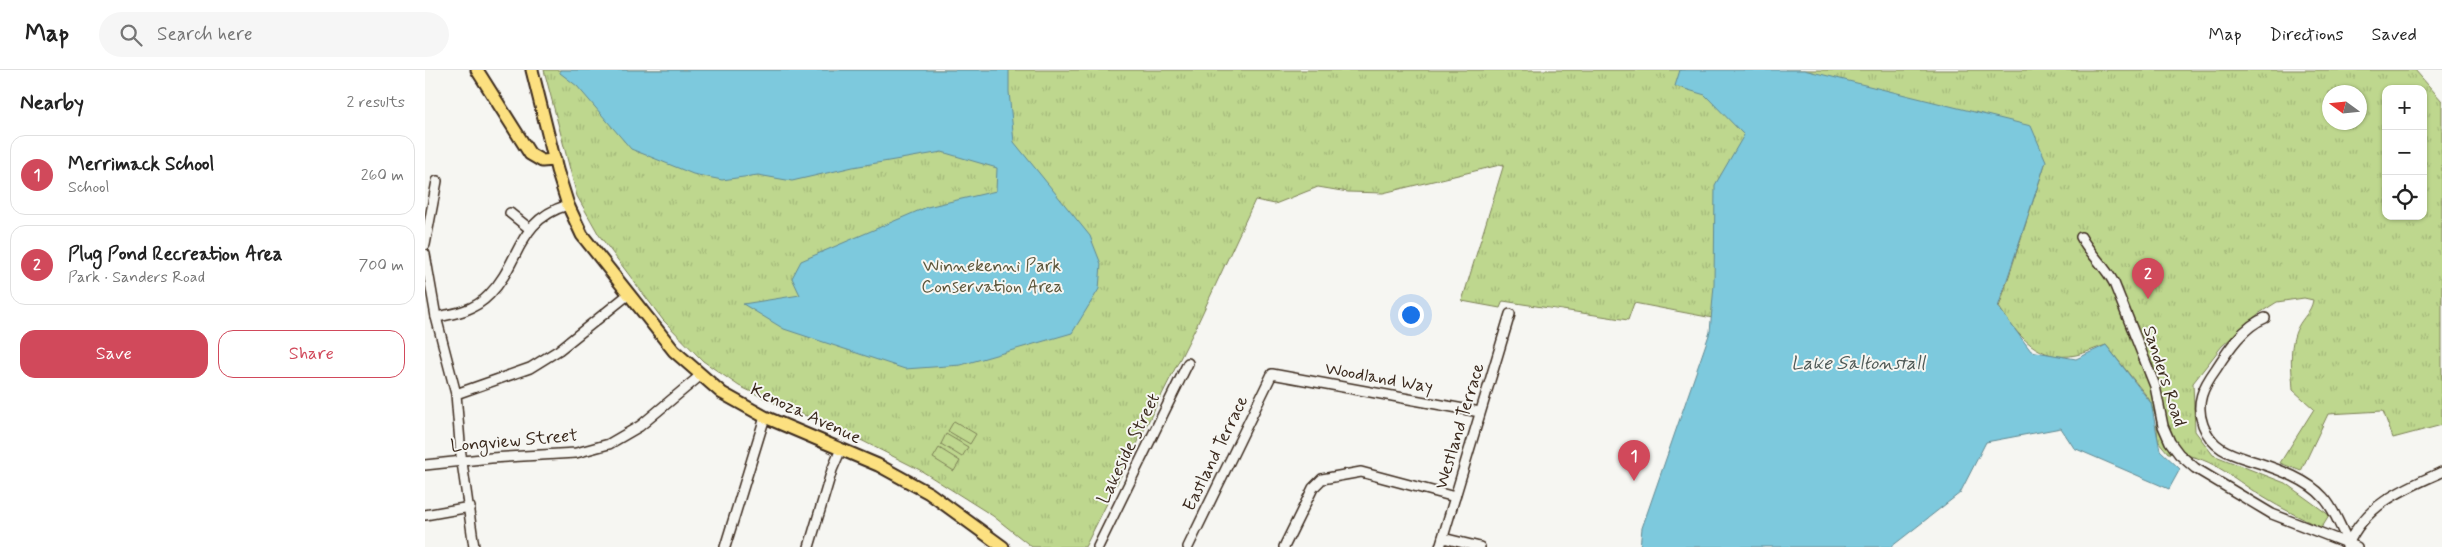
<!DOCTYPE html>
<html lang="en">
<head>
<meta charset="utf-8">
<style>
  body { margin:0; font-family:Mynerve,sans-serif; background:#f6f6f6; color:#222 }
  .controls { position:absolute; right:15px; top:15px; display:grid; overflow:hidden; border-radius:10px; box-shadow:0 1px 4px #0004 }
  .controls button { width:45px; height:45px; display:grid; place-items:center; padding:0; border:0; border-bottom:1px solid #e0e0e0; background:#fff; color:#222; font:25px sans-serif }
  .compass { position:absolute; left:1897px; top:15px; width:45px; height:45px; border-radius:50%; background:#fff; box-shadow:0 1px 4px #0004; rotate:285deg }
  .you { position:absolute; left:985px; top:244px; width:18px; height:18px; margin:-12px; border:4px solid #fff; border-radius:50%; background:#1a73e8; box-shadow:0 0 0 8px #1a73e833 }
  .badge { display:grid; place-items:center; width:32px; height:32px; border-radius:50%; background:#d1495b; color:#fff; font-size:16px; font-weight:700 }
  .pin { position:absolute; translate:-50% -41px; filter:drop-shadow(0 1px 2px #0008) }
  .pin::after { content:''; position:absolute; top:26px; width:18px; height:15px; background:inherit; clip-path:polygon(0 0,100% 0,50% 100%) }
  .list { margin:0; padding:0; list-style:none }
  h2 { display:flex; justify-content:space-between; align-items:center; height:65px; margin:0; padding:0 20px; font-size:21px }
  h2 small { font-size:16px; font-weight:400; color:#767676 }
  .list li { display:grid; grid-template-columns:32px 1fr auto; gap:15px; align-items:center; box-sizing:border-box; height:80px; margin:0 10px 10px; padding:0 10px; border:1px solid #e0e0e0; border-radius:15px }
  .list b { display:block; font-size:19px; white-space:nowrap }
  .list p { margin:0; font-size:16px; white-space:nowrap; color:#767676 }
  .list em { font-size:16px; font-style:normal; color:#767676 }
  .actions { display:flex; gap:10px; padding:15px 20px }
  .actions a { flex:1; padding:11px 0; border:1px solid #d1495b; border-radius:15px; text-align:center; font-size:18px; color:#d1495b }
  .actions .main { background:#d1495b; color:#fff }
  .icon { flex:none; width:28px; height:28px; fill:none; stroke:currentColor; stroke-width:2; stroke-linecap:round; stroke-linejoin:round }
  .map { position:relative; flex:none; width:2017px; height:477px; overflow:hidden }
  header { display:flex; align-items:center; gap:30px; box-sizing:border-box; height:70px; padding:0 25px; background:#fff; border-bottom:1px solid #e0e0e0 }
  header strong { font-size:24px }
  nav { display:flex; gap:28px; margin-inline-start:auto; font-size:18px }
  .search { width:350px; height:45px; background:#f6f6f6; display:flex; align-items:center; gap:12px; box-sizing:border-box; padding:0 18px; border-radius:28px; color:#767676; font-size:19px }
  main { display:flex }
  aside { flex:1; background:#fff }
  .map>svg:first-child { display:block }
  .park { fill:url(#park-tufts); stroke:#7c8056; fill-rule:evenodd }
  .garden { fill:#bed78e; stroke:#7c8056 }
  .water { fill:#7dc9dd; stroke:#638991 }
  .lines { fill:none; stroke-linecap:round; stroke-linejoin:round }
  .minor-casing { stroke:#3b2a1e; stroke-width:12 }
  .major-casing { stroke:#3b2a1e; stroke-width:15 }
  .minor { stroke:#f6f6f2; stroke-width:9 }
  .major { stroke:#fce080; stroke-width:11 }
  .labels { text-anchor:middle; stroke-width:4; stroke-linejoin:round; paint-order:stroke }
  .park-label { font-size:18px; fill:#5c553a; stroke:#f6f6f2 }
  .street-label { font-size:18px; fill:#3b2a1e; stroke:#f6f6f2 }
  .water-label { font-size:19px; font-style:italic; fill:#4f5a57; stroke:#f6f6f2 }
</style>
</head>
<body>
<header>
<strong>Map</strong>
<div class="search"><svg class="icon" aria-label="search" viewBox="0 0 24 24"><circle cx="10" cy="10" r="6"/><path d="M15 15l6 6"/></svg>Search here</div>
<nav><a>Map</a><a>Directions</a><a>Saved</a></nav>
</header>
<main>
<aside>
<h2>Nearby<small>2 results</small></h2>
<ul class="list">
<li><span class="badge">1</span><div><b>Merrimack School</b><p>School</p></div><em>260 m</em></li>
<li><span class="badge">2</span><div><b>Plug Pond Recreation Area</b><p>Park · Sanders Road</p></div><em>700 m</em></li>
</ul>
<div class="actions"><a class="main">Save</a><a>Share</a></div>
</aside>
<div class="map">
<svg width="2017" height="477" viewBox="0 0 2017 477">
  <defs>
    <pattern id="park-tufts" width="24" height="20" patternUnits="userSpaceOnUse" patternTransform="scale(1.25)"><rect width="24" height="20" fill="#bed78e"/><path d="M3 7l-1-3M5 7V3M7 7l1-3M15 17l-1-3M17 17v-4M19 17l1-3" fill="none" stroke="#a4b97a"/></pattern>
  </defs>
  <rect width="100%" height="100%" fill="#f6f6f2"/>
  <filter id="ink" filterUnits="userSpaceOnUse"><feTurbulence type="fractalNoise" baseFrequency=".02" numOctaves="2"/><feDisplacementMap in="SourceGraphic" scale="10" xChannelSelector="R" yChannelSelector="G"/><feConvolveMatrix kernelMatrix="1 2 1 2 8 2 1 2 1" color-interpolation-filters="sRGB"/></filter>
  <g filter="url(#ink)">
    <g class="park">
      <path d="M119 0H1261L1287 23 1327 65 1293 249 1209 233 1203 250 1078 231 1075 238 1037 231 1079 94 958 123 923 122 893 117 850 134 830 130 771 257 660 477H607L568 446 495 400 416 360 352 334 314 316 278 291 238 250 174 165 152 126Z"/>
      <path d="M1360 0H1990L2017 31V355L1968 368 1958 341 1903 344 1876 401 1855 393 1889 339 1868 320C1867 299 1863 277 1873 257 1878 247 1886 242 1888 230L1879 228 1852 232 1833 244 1797 276 1768 313 1770 361 1788 385 1860 413 1904 445 1896 458C1877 448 1857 439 1838 427 1803 406 1787 385 1743 383L1733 371 1731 348 1724 329 1681 275C1671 278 1661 283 1651 285 1614 293 1591 264 1574 237L1620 94 1617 83ZM1961 19H1998V146H1961ZM1904 22H1934V52H1904Z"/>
    </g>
    <g class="garden">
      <path d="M529 351 551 364 545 374 523 361Z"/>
      <path d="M521 364 543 377 537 387 516 374Z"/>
      <path d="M514 378 535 391 529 401 508 388Z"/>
    </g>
    <g class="water">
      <path d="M135 0H584V22L589 72 665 166 676 194 674 219 647 263 536 295 480 299 359 259 318 234 375 225 367 208 376 191 502 137 571 121 572 98 517 82 428 97 367 111 333 105 297 110 268 104 206 79 152 16 135 3Z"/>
      <path d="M1255 0H1379L1606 56 1621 91 1573 237 1606 281 1651 289 1681 275 1726 333 1735 380 1755 399 1744 419 1649 378 1636 358 1561 372 1535 423 1466 477H1215L1217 458 1285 262 1289 215 1290 115 1319 65 1280 25 1250 16Z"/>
    </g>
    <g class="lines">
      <g class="minor-casing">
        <g id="minor">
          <path d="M85 143 105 159"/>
          <path d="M1656 167C1665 184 1680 196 1689 213L1730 316 1738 356 1745 372 1754 384 1770 398 1847 444 1932 477"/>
          <path d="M0 175 12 111"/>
          <path d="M0 184 11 247 31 324"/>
          <path d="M11 247C30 244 50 240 64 225 96 193 91 150 143 135"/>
          <path d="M1840 248C1819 256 1803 280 1791 299 1778 317 1770 333 1778 355 1788 382 1810 385 1834 393 1855 400 1883 410 1898 427 1910 439 1915 458 1924 473"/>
          <path d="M0 395 66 388 151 383 184 374 215 356 276 305"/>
          <path d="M0 445 45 437"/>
          <path d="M1018 468 1055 477"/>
          <path d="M49 477 36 385 31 324 105 298 134 280 204 224"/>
          <path d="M300 477 340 347"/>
          <path d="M384 477 407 400 416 379"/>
          <path d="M673 477 763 293"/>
          <path d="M763 477 847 304 1055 342"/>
          <path d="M859 477 888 418 897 409 936 402 1030 427"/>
          <path d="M1015 477 1085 244"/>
          <path d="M1922 477C1939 435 1978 419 2017 402"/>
        </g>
      </g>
      <g class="major-casing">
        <g id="major">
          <path d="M52 0 105 84 117 91 130 90"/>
          <path d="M107 0 132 100 143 135 157 165 249 281 297 323 340 347 453 395 504 423 578 477"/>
        </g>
      </g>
      <use href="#minor" class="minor"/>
      <use href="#major" class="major"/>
    </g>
  </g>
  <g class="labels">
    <g class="park-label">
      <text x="567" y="201">Winnekenni Park<tspan x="567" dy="21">Conservation Area</tspan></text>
    </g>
    <g class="street-label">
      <text transform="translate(1740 306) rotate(72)" y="6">Sanders Road</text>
      <text transform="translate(954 307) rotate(10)" y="6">Woodland Way</text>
      <text transform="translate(381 343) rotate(25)" y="6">Kenoza Avenue</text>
      <text transform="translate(1034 356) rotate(-73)" y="6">Westland Terrace</text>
      <text transform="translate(89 370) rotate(-5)" y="6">Longview Street</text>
      <text transform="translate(703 378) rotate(-64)" y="6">Lakeside Street</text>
      <text transform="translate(790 383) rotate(-64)" y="6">Eastland Terrace</text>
    </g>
    <g class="water-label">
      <text x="1433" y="299">Lake Saltonstall</text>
    </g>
  </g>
</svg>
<div class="controls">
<button>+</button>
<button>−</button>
<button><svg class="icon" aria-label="locate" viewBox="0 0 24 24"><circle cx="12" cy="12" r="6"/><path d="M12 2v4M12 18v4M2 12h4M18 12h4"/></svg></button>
</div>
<svg class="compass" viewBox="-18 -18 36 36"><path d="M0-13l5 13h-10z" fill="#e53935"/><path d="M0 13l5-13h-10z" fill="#767676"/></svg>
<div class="you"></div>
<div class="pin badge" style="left:1209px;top:411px">1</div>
<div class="pin badge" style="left:1723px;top:229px">2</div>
</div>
</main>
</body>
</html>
